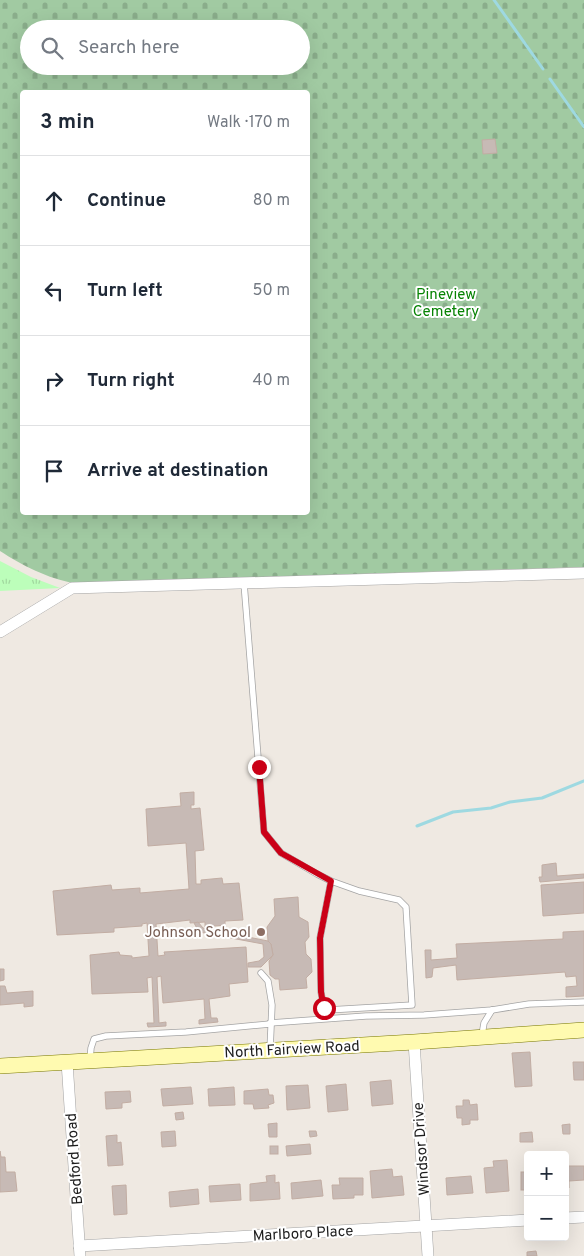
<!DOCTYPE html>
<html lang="en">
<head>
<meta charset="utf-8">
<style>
  body { margin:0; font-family:Overpass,sans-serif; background:#f2f2f3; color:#1f2937 }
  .controls { position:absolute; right:15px; bottom:15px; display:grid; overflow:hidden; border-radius:5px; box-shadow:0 5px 20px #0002 }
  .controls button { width:45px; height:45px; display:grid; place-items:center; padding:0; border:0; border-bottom:1px solid #e0e1e3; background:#fff; color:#1f2937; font:25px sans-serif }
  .stop { position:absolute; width:15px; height:15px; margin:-11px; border:4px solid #ca0017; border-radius:50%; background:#fff }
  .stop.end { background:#ca0017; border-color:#fff; box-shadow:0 1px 5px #0008 }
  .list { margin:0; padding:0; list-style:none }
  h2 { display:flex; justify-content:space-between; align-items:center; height:65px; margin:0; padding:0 20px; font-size:21px }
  h2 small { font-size:16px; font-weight:400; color:#747a83 }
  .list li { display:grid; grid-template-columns:32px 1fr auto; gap:15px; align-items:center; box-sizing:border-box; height:90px; padding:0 20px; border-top:1px solid #e0e1e3 }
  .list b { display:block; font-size:19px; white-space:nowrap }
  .list em { font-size:16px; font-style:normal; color:#747a83 }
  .icon { flex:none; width:28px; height:28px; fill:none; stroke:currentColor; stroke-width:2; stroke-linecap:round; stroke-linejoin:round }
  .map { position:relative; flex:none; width:584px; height:1256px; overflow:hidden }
  .search { position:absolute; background:#fff; box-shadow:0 5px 20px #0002; left:20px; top:20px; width:290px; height:55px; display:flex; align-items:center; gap:12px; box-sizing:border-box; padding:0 18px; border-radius:28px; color:#747a83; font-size:19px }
  .panel { position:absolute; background:#fff; box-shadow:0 5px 20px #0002; left:20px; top:90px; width:290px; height:425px; border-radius:5px }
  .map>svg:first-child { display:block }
  .cemetery { fill:url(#cemetery-stones); fill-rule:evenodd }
  .park { fill:url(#park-tufts) }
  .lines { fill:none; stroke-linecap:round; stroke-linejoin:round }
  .stream { stroke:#9ed9e1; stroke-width:3 }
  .building { fill:#c7bab5; stroke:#c2ada3 }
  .service-casing { stroke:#a4a4a4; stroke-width:7 }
  .minor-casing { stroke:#a4a4a4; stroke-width:12 }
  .secondary-casing { stroke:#787700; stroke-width:16 }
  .service { stroke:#fff; stroke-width:5.5 }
  .minor { stroke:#fff; stroke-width:11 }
  .secondary { stroke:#fffab0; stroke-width:15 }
  .route { stroke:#ca0017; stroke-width:6 }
  .education-dot { fill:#8d6e63; stroke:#fff; stroke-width:2 }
  .labels { text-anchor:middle; stroke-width:4; stroke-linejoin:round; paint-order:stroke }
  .park-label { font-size:15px; fill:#068303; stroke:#fff }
  .education-label { font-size:15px; fill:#785e54; stroke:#fff; text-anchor:end }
  .street-label { font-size:15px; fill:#1d1d1d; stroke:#fff }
</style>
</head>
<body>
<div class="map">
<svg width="584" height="1256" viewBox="0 0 584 1256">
  <defs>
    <pattern id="cemetery-stones" width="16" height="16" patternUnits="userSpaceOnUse" patternTransform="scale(1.25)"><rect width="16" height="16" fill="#a1caa2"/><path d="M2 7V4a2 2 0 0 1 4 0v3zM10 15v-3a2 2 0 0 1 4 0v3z" fill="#8aad8b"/></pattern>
    <pattern id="park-tufts" width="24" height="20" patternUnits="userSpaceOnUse" patternTransform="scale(1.25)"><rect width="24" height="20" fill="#bcfeba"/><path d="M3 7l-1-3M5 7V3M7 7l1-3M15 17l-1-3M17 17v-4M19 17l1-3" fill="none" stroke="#a1d99f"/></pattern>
  </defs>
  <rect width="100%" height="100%" fill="#efe9e2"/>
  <path class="cemetery" d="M0 0H584V567L74 583C49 579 21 565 0 551ZM29 29H301V66H29ZM22 92H308V512H22Z"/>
  <path class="park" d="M0 561 31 577 60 588 0 591Z"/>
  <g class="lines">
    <g class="stream">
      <path d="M494 0 543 69"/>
      <path d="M550 79 584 127"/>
      <path d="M417 826 453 812 491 808 510 802 542 798 584 781"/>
    </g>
  </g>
  <g class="building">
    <path d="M495 139 497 153 483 154 482 140Z"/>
    <path d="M194 792V805H191V809L200 808 204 850 195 851 196 884H201V880L222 878 223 884 239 883 243 920 225 921V925L205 927V922L190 923V920L156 924 158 956 165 955 164 952 246 947 248 982 229 984 230 996 209 999 211 1018H217L218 1022 199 1024V1020L205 1019 204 999 163 1003 161 976 157 977 159 1023 166 1022V1026L148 1027 147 1023H154L152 977 147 978 148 992 92 994 90 955 119 952 120 955 132 956V958L149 956 147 923 142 924V926L114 928V932L57 935 53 891 111 885 112 890 140 888V893L189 889 186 843 148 846 146 809 181 806 180 793Z"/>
    <path d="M556 863 557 876 584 874V878L540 882 539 877H542V865Z"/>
    <path d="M584 882V913L543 916 541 885Z"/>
    <path d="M298 897 299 917 308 922 309 937 305 942 306 954 311 959 312 972 306 978 307 988 280 990 279 979H275L270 975 269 961 273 955 271 944 268 941 267 927 275 916 274 899Z"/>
    <path d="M198 922 203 928 268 941 271 944 273 955 261 967H248V963L259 961 264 957 263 944 199 932 194 923Z"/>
    <path d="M584 931V996L566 997V987L577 986 576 976 566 977 565 972 457 980 456 965 433 968 432 977 426 978 425 950H431V960L457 958 456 944 563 939V932Z"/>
    <path d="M0 969H4V980L0 981Z"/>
    <path d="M0 986H5L7 993 33 991V1006L24 1007V1003L0 1005Z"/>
    <path d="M530 1052 532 1086 515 1087 512 1053Z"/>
    <path d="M573 1062H584V1080H574Z"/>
    <path d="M391 1080 393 1104 372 1106 370 1082Z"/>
    <path d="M346 1084 348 1110 328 1112 326 1086Z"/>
    <path d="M308 1085 310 1108 287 1110 286 1086Z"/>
    <path d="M191 1087 193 1104 163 1106 161 1089Z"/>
    <path d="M234 1087 235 1105 209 1106 208 1089Z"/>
    <path d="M268 1089 269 1095H273L274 1103 268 1105 269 1108 254 1109 253 1104H244V1091Z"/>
    <path d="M130 1091 131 1102 122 1103V1108L106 1109 105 1092Z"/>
    <path d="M463 1100H469L470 1105 477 1104 478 1120H470V1124L462 1125V1118H457L456 1106H463Z"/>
    <path d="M183 1112 184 1119 176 1120 175 1113Z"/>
    <path d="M277 1123V1137H269L268 1124Z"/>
    <path d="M570 1124V1134H563L562 1125Z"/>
    <path d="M175 1131 176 1146 162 1147 161 1132Z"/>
    <path d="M309 1131H316L317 1136 310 1137Z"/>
    <path d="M532 1132 533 1142H520V1133Z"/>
    <path d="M117 1135V1143L121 1142 123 1165 108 1166 106 1136Z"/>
    <path d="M310 1144 311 1154 287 1156 286 1146Z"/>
    <rect x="270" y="1146" width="8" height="8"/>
    <path d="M0 1151 1 1157H5L6 1172H15L17 1191 0 1192Z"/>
    <path d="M507 1160 509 1191 486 1193 484 1168 494 1167 493 1161Z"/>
    <path d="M565 1166H584V1180L569 1181V1188L565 1189Z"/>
    <path d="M392 1169 393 1177 402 1176 404 1195 372 1198 370 1171Z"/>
    <rect x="521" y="1172" width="7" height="18"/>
    <path d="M275 1175V1183L279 1182 280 1199 250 1201V1184L267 1182 266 1176Z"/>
    <path d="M471 1176 473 1193 447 1195 446 1178Z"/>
    <path d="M339 1178H363V1195H354V1198L333 1199 332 1185H340Z"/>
    <path d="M321 1180 323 1196 292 1199 291 1183Z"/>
    <path d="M240 1184 241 1200 210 1202 209 1186Z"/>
    <path d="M126 1185 127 1214 114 1215 112 1186Z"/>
    <path d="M198 1189 199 1204 170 1207 169 1192Z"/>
    <path d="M536 1251 537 1256H527V1252Z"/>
  </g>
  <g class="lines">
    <g class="service-casing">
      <g id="service">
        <path d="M244 583 264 832 281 853 317 874 331 881 359 891 399 900 406 907 412 1005 328 1010 324 1008 321 992 320 938 331 881"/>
        <path d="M261 973 268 981 272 1005 270 1050"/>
        <path d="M270 1023 366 1016 424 1015 492 1010 529 1004 584 1002"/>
        <path d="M482 1035 484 1023 492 1010"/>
        <path d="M90 1060 91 1048 94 1039 106 1036 186 1032 270 1024"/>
      </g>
    </g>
    <g class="minor-casing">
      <g id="minor">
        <path d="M0 632 72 588 584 573"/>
        <path d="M414 1042 428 1256"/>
        <path d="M67 1062 80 1256"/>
        <path d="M565 1218 584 1217"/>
        <path d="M79 1246 528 1220"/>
      </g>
    </g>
    <g class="secondary-casing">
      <path id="secondary" d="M0 1066 414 1042 584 1030"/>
    </g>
    <use href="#service" class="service"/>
    <use href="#minor" class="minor"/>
    <use href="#secondary" class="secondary"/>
  </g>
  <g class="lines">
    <path class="route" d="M259 767 264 832 281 853 331 881 320 938 321 992 324 1008"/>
  </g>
  <circle class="education-dot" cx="261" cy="932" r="5"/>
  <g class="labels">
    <g class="park-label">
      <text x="446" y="299">Pineview<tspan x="446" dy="17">Cemetery</tspan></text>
    </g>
    <g class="education-label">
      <text x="251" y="937">Johnson School</text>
    </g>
    <g class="street-label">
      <text transform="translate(292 1049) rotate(-3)" y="5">North Fairview Road</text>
      <text transform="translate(421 1149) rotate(-94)" y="5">Windsor Drive</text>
      <text transform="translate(74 1159) rotate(-94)" y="5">Bedford Road</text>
      <text transform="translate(303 1233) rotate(-3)" y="5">Marlboro Place</text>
    </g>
  </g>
</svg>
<div class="controls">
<button>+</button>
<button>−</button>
</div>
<div class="stop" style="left:324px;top:1008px"></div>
<div class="stop end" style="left:259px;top:767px"></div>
<div class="search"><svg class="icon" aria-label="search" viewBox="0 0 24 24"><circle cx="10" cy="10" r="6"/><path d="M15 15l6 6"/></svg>Search here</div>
<section class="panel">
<h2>3 min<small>Walk · 170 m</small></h2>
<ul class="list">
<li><svg class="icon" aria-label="ahead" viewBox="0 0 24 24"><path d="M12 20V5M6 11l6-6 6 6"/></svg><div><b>Continue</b></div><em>80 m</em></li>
<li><svg class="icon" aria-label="left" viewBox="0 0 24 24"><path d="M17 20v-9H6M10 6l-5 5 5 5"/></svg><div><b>Turn left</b></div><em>50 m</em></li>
<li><svg class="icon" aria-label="right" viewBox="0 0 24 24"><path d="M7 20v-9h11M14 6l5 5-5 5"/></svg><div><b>Turn right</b></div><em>40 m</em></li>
<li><svg class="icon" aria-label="arrive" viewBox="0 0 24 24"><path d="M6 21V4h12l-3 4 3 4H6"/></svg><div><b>Arrive at destination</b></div></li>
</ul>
</section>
</div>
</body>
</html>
